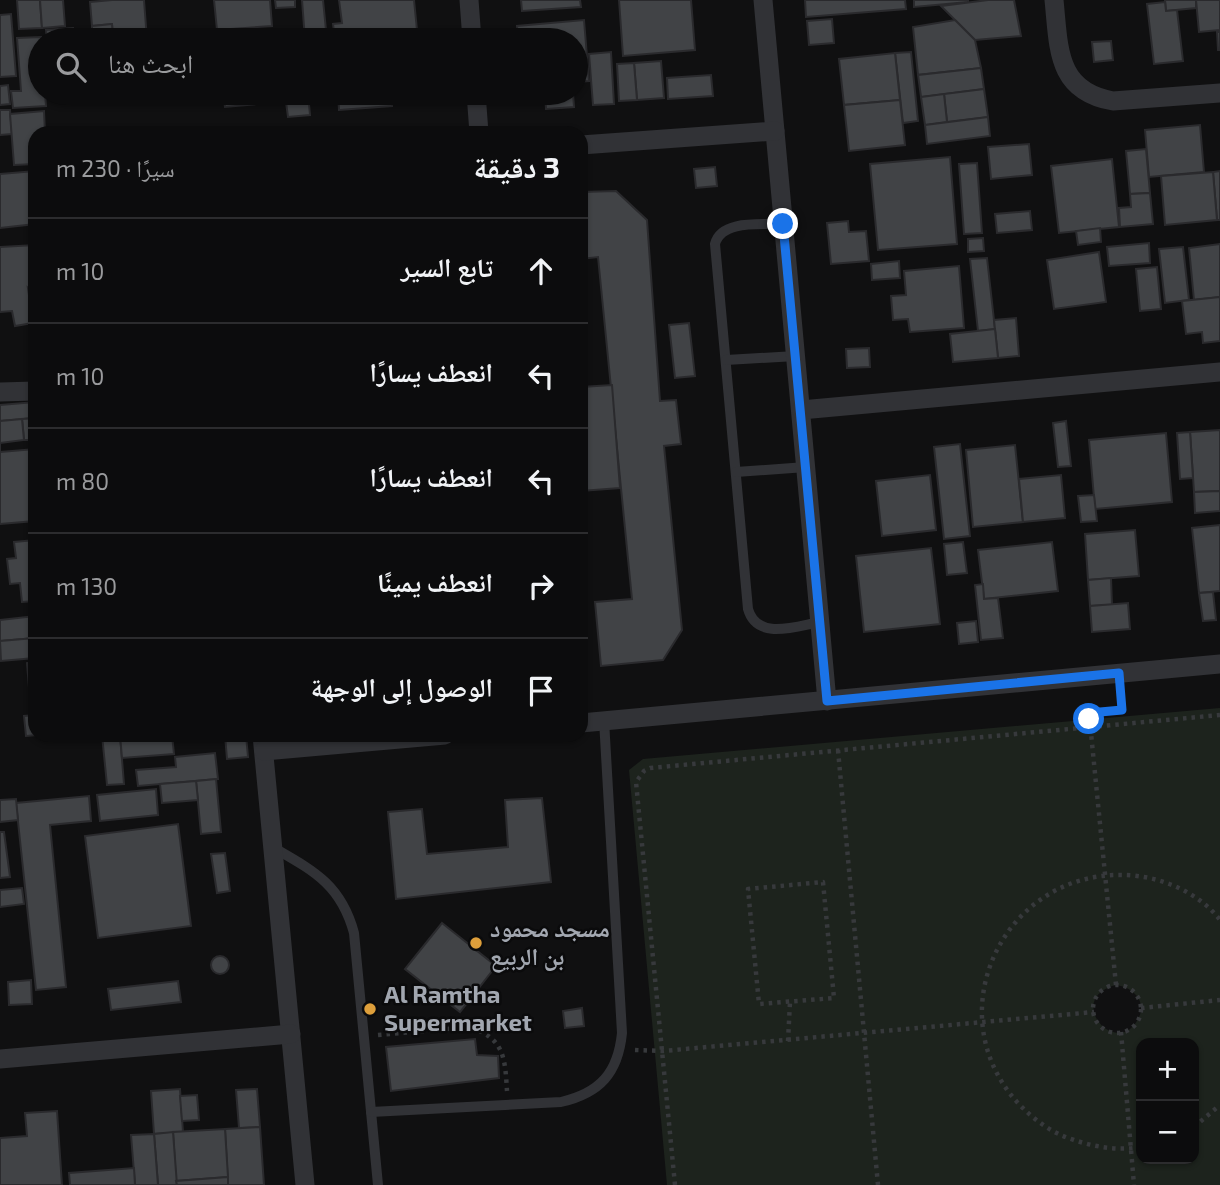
<!DOCTYPE html>
<html lang="ar">
<head>
<meta charset="utf-8">
<style>
  body { margin:0; font-family:"Exo 2","Noto Naskh Arabic",sans-serif; background:#1a1a1b; color:#f1f3f6; direction:rtl }
  .controls { position:absolute; right:21px; bottom:21px; display:grid; overflow:hidden; border-radius:14px; box-shadow:0 2px 5px #0004 }
  .controls button { width:63px; height:63px; display:grid; place-items:center; padding:0; border:0; border-bottom:2px solid #2c2c2e; background:#0c0c0d; color:#f1f3f6; font:35px sans-serif }
  .stop { position:absolute; width:21px; height:21px; margin:-16px; border:5px solid #1a73e8; border-radius:50%; background:#fff }
  .stop.end { background:#1a73e8; border-color:#fff; box-shadow:0 2px 7px #0008 }
  .list { margin:0; padding:0; list-style:none }
  h2 { display:flex; justify-content:space-between; align-items:center; height:91px; margin:0; padding:0 28px; font-size:30px }
  h2 small { font-size:23px; font-weight:400; color:#9a9b9d }
  .list li { display:grid; grid-template-columns:46px 1fr auto; gap:21px; align-items:center; box-sizing:border-box; height:105px; padding:0 28px; border-top:2px solid #2c2c2e }
  .list b { display:block; font-size:26px; white-space:nowrap }
  .list em { font-size:23px; font-style:normal; color:#9a9b9d }
  .icon { flex:none; width:38px; height:38px; fill:none; stroke:currentColor; stroke-width:2; stroke-linecap:round; stroke-linejoin:round }
  .map { position:relative; flex:none; width:1220px; height:1185px; overflow:hidden; direction:ltr }
  .search { position:absolute; background:#0c0c0d; box-shadow:0 2px 5px #0004; left:28px; top:28px; width:560px; height:77px; display:flex; align-items:center; gap:18px; box-sizing:border-box; padding:0 24px; border-radius:38px; color:#9a9b9d; font-size:26px }
  .panel { position:absolute; background:#0c0c0d; box-shadow:0 2px 5px #0004; left:28px; top:126px; width:560px; height:616px; border-radius:21px; direction:rtl }
  .map>svg:first-child { display:block }
  .green { fill:#1d231d; fill-rule:evenodd }
  .building { fill:#414346; stroke:#2a2a2d; stroke-width:2 }
  .lines { fill:none; stroke-linecap:round; stroke-linejoin:round }
  .path { stroke:#37393c; stroke-width:4.5; stroke-dasharray:3.5 5; stroke-linecap:butt }
  .service { stroke:#313236; stroke-width:10 }
  .minor { stroke:#313236; stroke-width:19 }
  .route { stroke:#1a73e8; stroke-width:9 }
  .poi-dot { fill:#de9f3b; stroke:#0b0b0c; stroke-width:2.5 }
  .labels { text-anchor:middle; stroke-width:5; stroke-linejoin:round; paint-order:stroke }
  .poi-label { font-size:24px; font-weight:bold; fill:#a2a7b0; stroke:#0b0b0c; text-anchor:start }
</style>
</head>
<body>
<div class="map">
<svg width="1220" height="1185" viewBox="0 0 1220 1185">
  <rect width="100%" height="100%" fill="#101011"/>
  <path class="green" d="M1220 708V1185H667L629 770 643 759ZM1116 985C1133 987 1148 1002 1138 1019 1117 1060 1063 999 1116 985ZM1194 1043V1159H1141V1043Z"/>
  <g class="building">
    <path d="M17 0H40L42 28 19 29Z"/>
    <path d="M40 0H63L65 26 42 28Z"/>
    <path d="M112 0H144L147 40H113L112 24 92 26 90 2Z"/>
    <path d="M214 0H270L272 26 217 30Z"/>
    <path d="M275 0H295V7L276 8Z"/>
    <path d="M302 0H323L327 40H305Z"/>
    <path d="M339 0H414L418 40H335L333 24 342 23Z"/>
    <path d="M521 0H580L581 7 522 11Z"/>
    <path d="M619 0H691L695 50 623 56Z"/>
    <path d="M805 0H905L906 9 806 17Z"/>
    <path d="M914 0H968V2L914 7Z"/>
    <path d="M988 0H1014L1021 36 975 40 941 6Z"/>
    <path d="M1165 0H1196V8L1166 11Z"/>
    <path d="M1196 0H1220V30L1199 32Z"/>
    <path d="M1165 2 1166 11 1177 10 1183 61 1154 64 1147 4Z"/>
    <path d="M11 14 16 76 0 77V15Z"/>
    <path d="M832 19 834 43 809 45 807 21Z"/>
    <path d="M584 20 589 81 576 82V40H518L517 26Z"/>
    <path d="M955 20 975 40 981 68 918 75 913 27Z"/>
    <path d="M112 24 113 40H47L46 30 73 28 74 37 92 35V26Z"/>
    <path d="M301 30 302 40H278L277 32Z"/>
    <path d="M1217 32H1220V50H1218Z"/>
    <path d="M41 37 40 93H45L46 106 13 108 11 91H21L17 38Z"/>
    <path d="M1111 41 1113 60 1094 62 1092 42Z"/>
    <path d="M611 52 614 104 593 105 589 54Z"/>
    <path d="M911 52 918 121 903 123 895 53Z"/>
    <path d="M895 53 900 100 844 105 839 59Z"/>
    <path d="M661 61 664 98 637 100 634 63Z"/>
    <path d="M634 63 637 100 619 101 617 64Z"/>
    <path d="M981 68 984 89 921 97 918 75Z"/>
    <path d="M711 75 713 96 668 99 667 78Z"/>
    <path d="M8 85 10 104 0 105V86Z"/>
    <path d="M984 89 988 117 947 122 944 94Z"/>
    <path d="M52 93H98L52 96Z"/>
    <path d="M120 93H158V95L121 97Z"/>
    <path d="M223 93H278L279 102 225 107Z"/>
    <path d="M308 93 310 115 288 117 285 95Z"/>
    <path d="M338 93H391L392 106 339 110Z"/>
    <path d="M414 93H441V95L414 98Z"/>
    <path d="M545 93H573L574 107 546 109Z"/>
    <path d="M944 94 947 122 925 125 921 97Z"/>
    <path d="M900 100 905 145 849 151 844 105Z"/>
    <path d="M0 110H10L12 134 0 135Z"/>
    <path d="M44 111 45 133H35V164L14 165 10 114Z"/>
    <path d="M988 117 990 136 927 144 925 125Z"/>
    <path d="M1200 125 1204 172 1149 177 1145 130Z"/>
    <path d="M1029 144 1032 175 991 179 988 147Z"/>
    <path d="M1146 149 1150 193 1130 194 1126 151Z"/>
    <path d="M950 157 957 244 878 250 870 164Z"/>
    <path d="M1112 159 1119 227 1059 233 1051 166Z"/>
    <path d="M977 163 982 233 964 234 959 164Z"/>
    <path d="M715 167 717 186 696 188 694 169Z"/>
    <path d="M35 171V224L0 228V174Z"/>
    <path d="M1220 171V220H1217L1213 172Z"/>
    <path d="M1213 172 1217 220 1165 225 1161 176Z"/>
    <path d="M616 191 647 220 660 401 676 400 681 444 664 446 682 630 663 660 601 666 595 602 632 599 598 257 581 259V192Z"/>
    <path d="M1150 193 1153 224 1120 227 1119 208 1131 207 1130 194Z"/>
    <path d="M1030 211 1032 230 997 233 995 214Z"/>
    <path d="M848 221 849 232 866 231 869 261 831 264 827 223Z"/>
    <path d="M1100 228 1101 242 1078 245 1076 231Z"/>
    <path d="M983 238 984 251 968 252V239Z"/>
    <path d="M1149 243 1150 263 1109 266 1107 247Z"/>
    <path d="M1220 244V297L1194 300 1189 248Z"/>
    <path d="M35 245V295L28 288 33 323 15 326 12 311 0 312V247Z"/>
    <path d="M1183 247 1189 300 1165 303 1159 249Z"/>
    <path d="M1099 252 1106 302 1054 309 1047 260Z"/>
    <path d="M987 258 995 329 978 331 970 259Z"/>
    <path d="M899 261 900 278 872 280 871 264Z"/>
    <path d="M959 266 964 328 910 332 908 319 893 320 891 296 906 295 904 271Z"/>
    <path d="M1157 267 1161 309 1140 311 1136 269Z"/>
    <path d="M1220 297V341L1203 343 1202 332 1186 334 1182 301Z"/>
    <path d="M1016 318 1019 356 998 358 994 320Z"/>
    <path d="M689 323 695 376 675 378 669 325Z"/>
    <path d="M995 329 998 358 953 362 950 334Z"/>
    <path d="M869 348 870 367 847 368 846 349Z"/>
    <path d="M612 385 620 488 581 491V387Z"/>
    <path d="M35 402V418L0 421V405Z"/>
    <path d="M35 418V440H24L22 419Z"/>
    <path d="M22 419 24 440 0 443V452V421Z"/>
    <path d="M1066 421 1071 466 1058 467 1053 423Z"/>
    <path d="M1220 430V491L1194 492 1190 432Z"/>
    <path d="M1190 432 1193 478 1180 479 1177 433Z"/>
    <path d="M1166 433 1172 502 1095 509 1089 440Z"/>
    <path d="M960 444 970 536 944 539 934 447Z"/>
    <path d="M1015 445 1023 522 973 527 966 450Z"/>
    <path d="M35 449V521L0 524V452Z"/>
    <path d="M930 475 936 530 882 536 876 481Z"/>
    <path d="M1061 475 1065 518 1023 522 1019 479Z"/>
    <path d="M1220 491V511L1195 513 1194 492Z"/>
    <path d="M1094 495 1097 521 1081 522 1078 496Z"/>
    <path d="M1220 525V591L1199 593 1192 528Z"/>
    <path d="M1135 530 1139 576 1088 580 1085 534Z"/>
    <path d="M35 540V601L22 602 20 583 10 584 7 559 16 558 14 542Z"/>
    <path d="M963 542 967 573 947 575 944 544Z"/>
    <path d="M1052 542 1058 591 984 599 978 550Z"/>
    <path d="M931 548 940 624 864 632 856 556Z"/>
    <path d="M1111 578 1112 605 1090 606 1088 580Z"/>
    <path d="M983 584 984 599 998 598 1003 638 981 640 975 585Z"/>
    <path d="M1213 592 1216 620 1203 621 1199 593Z"/>
    <path d="M1128 603 1130 629 1092 632 1090 606Z"/>
    <path d="M35 616V638L0 641V620Z"/>
    <path d="M976 621 978 642 959 644 957 623Z"/>
    <path d="M35 638V658L1 661 0 641Z"/>
    <path d="M35 662V700H30L27 663Z"/>
    <path d="M35 715V735H38L26 736 24 716Z"/>
    <path d="M102 735H120L124 784 107 785Z"/>
    <path d="M120 735H172L174 754 122 758Z"/>
    <path d="M225 735H246L248 757 227 759Z"/>
    <path d="M215 753 218 779 138 786 136 770 176 767 175 757Z"/>
    <path d="M216 779 221 832 201 834 196 781Z"/>
    <path d="M196 781 198 800 162 803 160 784Z"/>
    <path d="M156 789 158 815 100 821 97 795Z"/>
    <path d="M89 796 91 821 50 825 66 987 36 990 16 803Z"/>
    <path d="M542 798 551 882 396 899 388 812 422 809 427 854 508 847 505 800Z"/>
    <path d="M16 799 18 820 0 822V800Z"/>
    <path d="M178 824 191 926 98 938 85 836Z"/>
    <path d="M0 832H4L10 877 0 878Z"/>
    <path d="M225 853 230 891 217 893 211 854Z"/>
    <path d="M22 888 24 904 0 907V890Z"/>
    <path d="M442 923 496 966 460 1012 405 969Z"/>
    <circle cx="220" cy="965" r="9"/>
    <path d="M31 980 32 1004 9 1005 8 982Z"/>
    <path d="M178 981 181 1002 111 1010 108 989Z"/>
    <path d="M582 1008 584 1026 565 1028 563 1011Z"/>
    <path d="M475 1039 477 1055 498 1056 499 1078 391 1091 386 1047Z"/>
    <path d="M180 1089 183 1132 154 1134 151 1091Z"/>
    <path d="M257 1089 260 1127 239 1128 236 1090Z"/>
    <path d="M197 1095 199 1120 182 1121 180 1096Z"/>
    <path d="M57 1111 62 1185H0V1138L27 1136 25 1113Z"/>
    <path d="M260 1127 264 1185H228L225 1129Z"/>
    <path d="M225 1129 228 1177 176 1181 173 1132Z"/>
    <path d="M173 1132 177 1185H158L154 1134Z"/>
    <path d="M154 1134 158 1185H135L131 1135Z"/>
    <path d="M134 1168 135 1185H70L69 1173Z"/>
    <path d="M228 1177V1185H177L176 1181Z"/>
  </g>
  <g class="lines">
    <g class="path">
      <path d="M581 286H586"/>
      <path d="M581 654 585 704"/>
      <path d="M838 750 878 1185"/>
      <path d="M823 882 834 998 759 1004 748 889Z"/>
      <path d="M1116 985 1089 713 1122 710 1121 693"/>
      <circle cx="1117" cy="1009" r="24"/>
      <path d="M1141 1008 1220 1000"/>
      <path d="M1121 1032 1134 1185"/>
      <path d="M378 1035 469 1027C505 1038 505 1059 507 1091"/>
      <path d="M788 1041 790 1002"/>
      <path d="M635 1050 663 1051 1094 1012"/>
      <path d="M1194 1127 1220 1105"/>
      <path d="M1141 1147C1118 1151 1095 1147 1074 1140 1051 1133 1033 1119 1017 1102 937 1013 1003 873 1122 875 1157 875 1198 891 1220 920"/>
      <path d="M675 1185 636 782 644 771 650 768 1220 715"/>
    </g>
    <g class="service">
      <path d="M783 224C763 225 721 219 715 244L748 609C757 641 796 626 820 622"/>
      <path d="M726 360 796 356"/>
      <path d="M736 472 806 467"/>
      <path d="M274 848C314 871 341 885 354 933L378 1185"/>
      <path d="M371 1112 561 1102C600 1093 618 1073 622 1033L604 720"/>
    </g>
    <g class="minor">
      <path d="M469 0 472 40"/>
      <path d="M763 0 827 701"/>
      <path d="M1054 0C1059 48 1056 91 1113 101L1220 93"/>
      <path d="M476 93 479 133"/>
      <path d="M581 145 775 131"/>
      <path d="M0 392 35 391"/>
      <path d="M801 410 1220 372"/>
      <path d="M581 723 1220 664"/>
      <path d="M262 735 305 1185"/>
      <path d="M264 751 445 735"/>
      <path d="M0 1059 291 1034"/>
    </g>
  </g>
  <g class="lines">
    <path class="route" d="M783 224 827 701 1119 673 1122 710 1089 713V719"/>
  </g>
  <g class="poi-dot">
    <circle cx="476" cy="943" r="7"/>
    <circle cx="370" cy="1009" r="7"/>
  </g>
  <g class="labels">
    <g class="poi-label">
      <text x="490" y="937">مسجد محمود<tspan x="490" dy="28">بن الربيع</tspan></text>
      <text x="384" y="1003">Al Ramtha<tspan x="384" dy="28">Supermarket</tspan></text>
    </g>
  </g>
</svg>
<div class="controls">
<button>+</button>
<button>−</button>
</div>
<div class="stop" style="left:1089px;top:719px"></div>
<div class="stop end" style="left:783px;top:224px"></div>
<div class="search"><svg class="icon" aria-label="search" viewBox="0 0 24 24"><circle cx="10" cy="10" r="6"/><path d="M15 15l6 6"/></svg>ابحث هنا</div>
<section class="panel">
<h2>3 دقيقة<small>سيرًا · 230 m</small></h2>
<ul class="list">
<li><svg class="icon" aria-label="ahead" viewBox="0 0 24 24"><path d="M12 20V5M6 11l6-6 6 6"/></svg><div><b>تابع السير</b></div><em>10 m</em></li>
<li><svg class="icon" aria-label="left" viewBox="0 0 24 24"><path d="M17 20v-9H6M10 6l-5 5 5 5"/></svg><div><b>انعطف يسارًا</b></div><em>10 m</em></li>
<li><svg class="icon" aria-label="left" viewBox="0 0 24 24"><path d="M17 20v-9H6M10 6l-5 5 5 5"/></svg><div><b>انعطف يسارًا</b></div><em>80 m</em></li>
<li><svg class="icon" aria-label="right" viewBox="0 0 24 24"><path d="M7 20v-9h11M14 6l5 5-5 5"/></svg><div><b>انعطف يمينًا</b></div><em>130 m</em></li>
<li><svg class="icon" aria-label="arrive" viewBox="0 0 24 24"><path d="M6 21V4h12l-3 4 3 4H6"/></svg><div><b>الوصول إلى الوجهة</b></div></li>
</ul>
</section>
</div>
</body>
</html>
